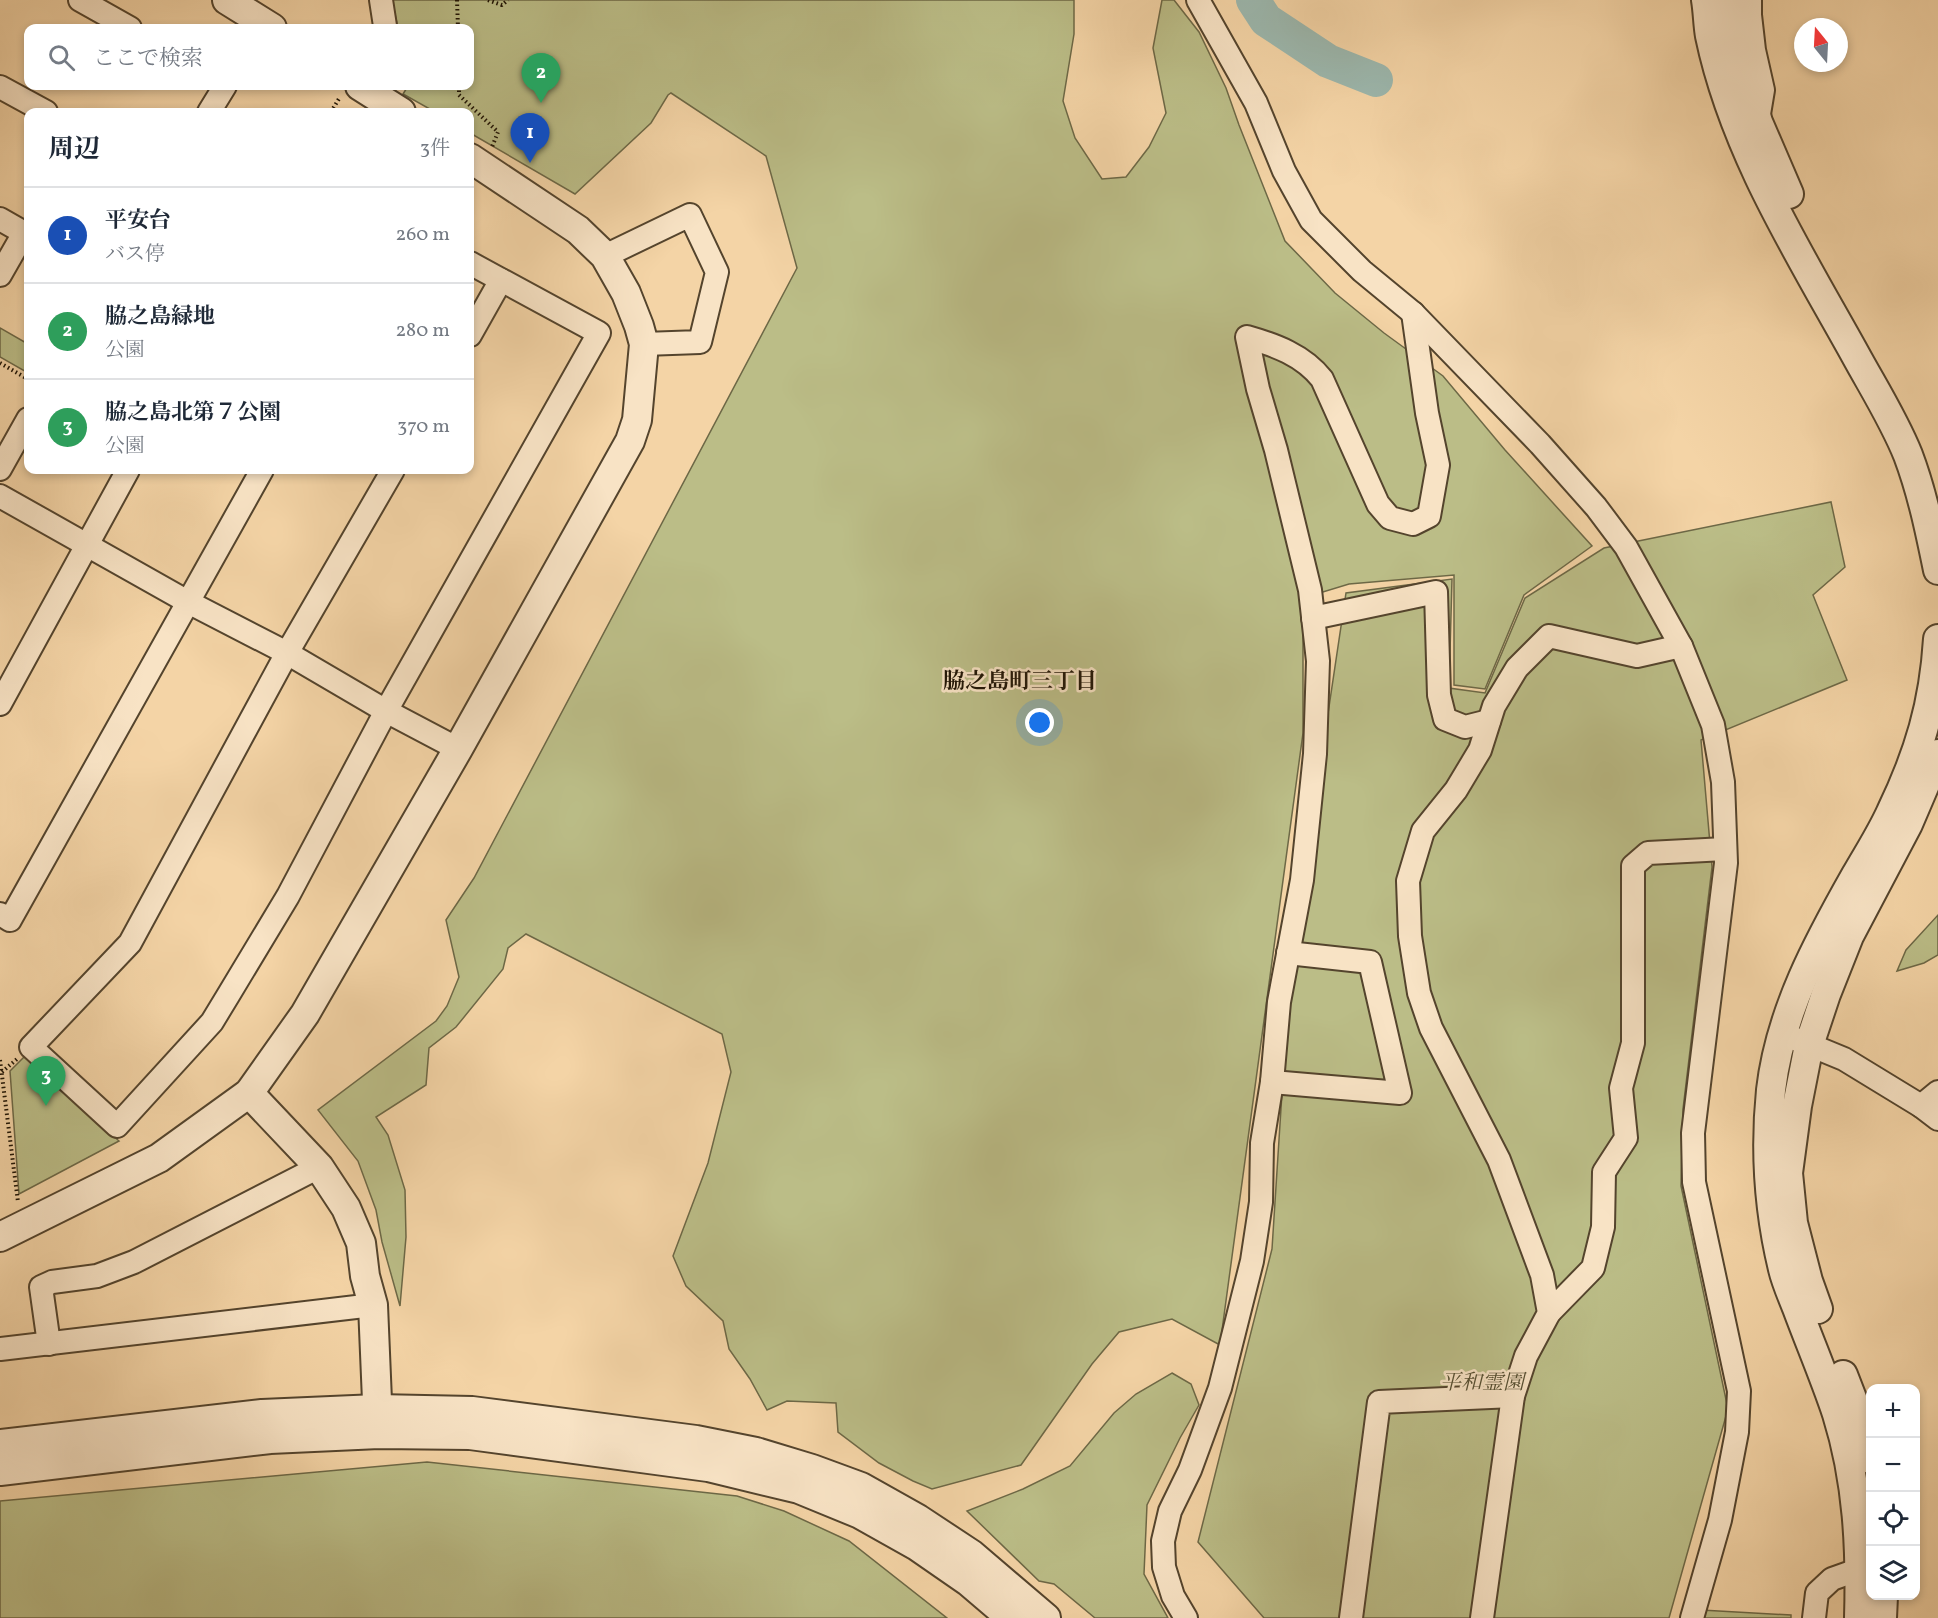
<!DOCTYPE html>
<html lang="ja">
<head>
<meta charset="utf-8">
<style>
  body { margin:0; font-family:Vollkorn,"Noto Serif JP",serif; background:#f6f6f7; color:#1f2937 }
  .controls { position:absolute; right:18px; bottom:18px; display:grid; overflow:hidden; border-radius:12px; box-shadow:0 3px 9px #0003 }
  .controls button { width:54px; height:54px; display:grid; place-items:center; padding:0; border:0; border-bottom:2px solid #e0e1e3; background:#fff; color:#1f2937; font:30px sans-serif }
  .compass { position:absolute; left:1794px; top:18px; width:54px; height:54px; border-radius:50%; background:#fff; box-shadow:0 3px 9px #0003; rotate:342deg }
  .you { position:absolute; left:1040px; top:723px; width:21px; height:21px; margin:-15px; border:4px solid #fff; border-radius:50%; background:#1a73e8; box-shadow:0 0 0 9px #1a73e833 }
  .badge { display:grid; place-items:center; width:39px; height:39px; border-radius:50%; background:#0f766e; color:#fff; font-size:20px; font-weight:700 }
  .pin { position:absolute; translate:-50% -50px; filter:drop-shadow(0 2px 3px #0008) }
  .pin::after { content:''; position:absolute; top:32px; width:21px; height:18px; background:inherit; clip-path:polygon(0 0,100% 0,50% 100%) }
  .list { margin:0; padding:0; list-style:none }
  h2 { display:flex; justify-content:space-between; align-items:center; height:78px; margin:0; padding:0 24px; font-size:26px }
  h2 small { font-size:20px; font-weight:400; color:#747a83 }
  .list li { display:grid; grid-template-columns:39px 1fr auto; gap:18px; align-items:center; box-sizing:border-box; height:96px; padding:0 24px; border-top:2px solid #e0e1e3 }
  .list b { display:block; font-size:22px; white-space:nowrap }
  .list p { margin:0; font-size:20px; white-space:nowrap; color:#747a83 }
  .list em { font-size:20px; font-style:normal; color:#747a83 }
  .icon { flex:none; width:33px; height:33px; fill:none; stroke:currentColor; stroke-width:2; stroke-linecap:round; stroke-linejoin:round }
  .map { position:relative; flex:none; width:1938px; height:1618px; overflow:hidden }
  .search { position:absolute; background:#fff; box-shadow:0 3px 9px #0003; left:24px; top:24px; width:450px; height:66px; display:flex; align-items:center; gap:15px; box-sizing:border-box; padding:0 21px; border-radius:12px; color:#747a83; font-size:22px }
  .panel { position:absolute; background:#fff; box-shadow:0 3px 9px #0003; left:24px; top:108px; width:450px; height:366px; border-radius:12px }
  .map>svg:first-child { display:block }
  .green { fill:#bbbd87; stroke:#6d6846; stroke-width:1.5 }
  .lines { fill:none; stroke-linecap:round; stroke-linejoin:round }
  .river { stroke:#9cb7ad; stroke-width:34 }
  .minor-casing { stroke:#54442d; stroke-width:26 }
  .tertiary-casing { stroke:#54442d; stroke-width:32 }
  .path { stroke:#1f1405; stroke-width:4; stroke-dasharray:1.5 3; stroke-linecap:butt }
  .minor { stroke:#f8e3c5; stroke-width:22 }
  .tertiary { stroke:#f8e3c5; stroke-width:28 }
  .labels { text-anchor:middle; stroke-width:5; stroke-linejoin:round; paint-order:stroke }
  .park-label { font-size:21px; font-style:italic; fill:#564f32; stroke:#f8e3c5 }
  .neighbourhood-label { font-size:22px; font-weight:bold; fill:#1f1405; stroke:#f8e3c5 }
</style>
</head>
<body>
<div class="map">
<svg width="1938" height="1618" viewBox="0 0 1938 1618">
  <rect width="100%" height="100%" fill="#f4d4a6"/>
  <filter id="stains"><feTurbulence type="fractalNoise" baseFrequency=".00333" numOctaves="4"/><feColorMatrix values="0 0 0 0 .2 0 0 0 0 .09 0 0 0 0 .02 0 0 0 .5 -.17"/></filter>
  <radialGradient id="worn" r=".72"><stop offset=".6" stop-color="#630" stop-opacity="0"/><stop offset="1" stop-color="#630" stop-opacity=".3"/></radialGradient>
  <g class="green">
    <path d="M392 0H1074V34L1063 101 1075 138 1102 179 1126 177 1149 147 1166 113 1153 48 1162 0H1174L1199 32 1226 88 1239 125 1285 241 1335 293 1384 333 1443 376 1505 450 1592 546 1524 595 1485 689 1454 685V575L1349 584 1303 598V733L1220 1345 1172 1319 1119 1332 1092 1364 1021 1465 932 1489 913 1481 879 1463 838 1432 836 1403 787 1401 767 1410 750 1379 729 1349 723 1321 686 1286 673 1256 708 1163 731 1072 722 1034 526 934 508 948 503 969 456 1027 429 1048 426 1085 376 1117 388 1135 405 1190 406 1237 400 1306 382 1242 376 1210 358 1161 318 1110 436 1021 447 1006 459 977 446 920 474 878 797 268 766 156 671 93 668 95 651 123 575 194 470 133V112H435L403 94 408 86H470V28H398Z"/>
    <path d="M0 328 28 344V373L0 357Z"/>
    <path d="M1831 502 1845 567 1813 595 1847 680 1701 740 1712 867 1683 1109 1681 1186 1728 1409 1669 1618H1264L1198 1542 1272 1249 1290 968 1346 593 1452 579 1449 688 1485 693 1525 598 1604 548Z"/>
    <path d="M1938 915V955L1924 963 1897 971 1906 950Z"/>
    <path d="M25 1056 119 1141 19 1194 10 1071Z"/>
    <path d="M1172 1373 1191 1384 1199 1405 1180 1438 1147 1505 1144 1574 1168 1618H1095L1054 1584 1039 1581 967 1511 1023 1489 1070 1466 1114 1413 1136 1394Z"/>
    <path d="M427 1462 737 1496 784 1511 849 1541 947 1618H0V1501Z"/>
    <path d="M1701 1610 1791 1615V1618H1698Z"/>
  </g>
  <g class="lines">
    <path class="river" d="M1253 0 1266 20 1328 61 1376 80"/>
    <g class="minor-casing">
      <g id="minor">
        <path d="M80 0 130 28"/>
        <path d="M381 0 385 26 384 28"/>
        <path d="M1198 0 1256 103 1284 171 1311 220 1362 271 1413 313 1540 444 1596 507 1626 547 1681 646 1713 725 1723 782 1726 863 1693 1133 1694 1182 1739 1391 1737 1432 1720 1520 1692 1618"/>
        <path d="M1750 0V15L1754 50 1763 90 1758 120"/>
        <path d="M0 87 46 112"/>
        <path d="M209 112 225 86"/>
        <path d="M0 219 28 235"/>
        <path d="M605 256 690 215 717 272 700 342 644 344"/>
        <path d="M0 275 24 233"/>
        <path d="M470 335 501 280"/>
        <path d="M0 469 28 419"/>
        <path d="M393 470 287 653 130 943 31 1047 117 1126 212 1022 229 994 288 896 386 711 599 333 470 263"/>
        <path d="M0 496 188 602 287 653 386 711 458 749"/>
        <path d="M1313 618 1436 592 1439 695 1445 719 1465 727 1489 721"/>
        <path d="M0 704 128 470"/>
        <path d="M0 914 10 920 262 470"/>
        <path d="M1793 1038 1844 1059 1921 1106 1938 1119"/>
        <path d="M1272 1082 1400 1093 1370 962 1288 953"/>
        <path d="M1921 1106 1938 1092"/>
        <path d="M1549 1313 1593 1268 1603 1227 1604 1172 1626 1138 1621 1088 1633 1043V866L1648 853 1725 849"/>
        <path d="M49 1344 41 1287 52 1282 97 1276 134 1262 319 1167"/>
        <path d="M0 1349 373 1305"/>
        <path d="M1186 1618 1173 1596 1164 1567 1163 1541 1170 1511 1190 1470 1220 1388 1252 1261 1261 1202 1262 1143 1272 1082 1279 1002 1302 880 1315 754 1318 661 1310 590 1276 450 1258 389 1247 337C1275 345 1303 355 1322 379L1378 504 1390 518 1413 524 1429 516 1438 465 1427 413 1413 313"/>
        <path d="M1351 1618 1379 1402 1513 1396"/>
        <path d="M1482 1618 1513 1396 1526 1356 1549 1313 1542 1275 1499 1160 1431 1028 1419 993 1410 936 1408 881 1423 831 1456 790 1480 750 1494 706 1517 668 1549 636 1637 656 1681 646"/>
        <path d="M1814 1618 1817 1593 1832 1579 1860 1569"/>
      </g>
    </g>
    <g class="tertiary-casing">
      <g id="tertiary">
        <path d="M227 0 272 28"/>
        <path d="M1706 0C1708 12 1708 25 1710 36 1734 151 1799 253 1855 354 1873 387 1894 420 1908 455 1922 492 1930 531 1938 570"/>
        <path d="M1728 0 1733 41 1758 122 1789 194"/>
        <path d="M360 86 401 112"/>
        <path d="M249 1093 319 1167 346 1208 361 1243 365 1276 373 1305 378 1425"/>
        <path d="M0 1237 159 1158 249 1093 305 1014 458 749 630 441 637 420 644 344 639 326 626 293 605 256 578 230 470 158"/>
        <path d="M1818 1309 1808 1281 1793 1223 1788 1173 1797 1106 1809 1045 1826 994 1849 936 1908 824 1938 754"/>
        <path d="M1843 1375 1860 1419 1870 1459"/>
        <path d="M0 1444 262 1414 377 1409 472 1411 696 1440 756 1452 812 1469 861 1487 918 1519 971 1554 1046 1618"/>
        <path d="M0 1471 270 1439 379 1434 470 1435 708 1467 799 1489 860 1514 917 1546 969 1582 1011 1618"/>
        <path d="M1859 1618C1861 1549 1858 1481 1837 1414 1825 1378 1810 1343 1797 1308 1792 1295 1786 1282 1783 1269 1769 1211 1765 1149 1771 1090 1780 1012 1818 942 1856 875 1868 854 1881 834 1891 812 1919 754 1934 704 1938 639"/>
        <path d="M1882 1618 1883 1596"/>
      </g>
    </g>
    <g class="path">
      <path d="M457 0 458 28"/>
      <path d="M488 0 502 5 508 0"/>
      <path d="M459 86V95L498 132 492 147"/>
      <path d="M331 112 340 97"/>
      <path d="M0 363 28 379"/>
      <path d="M0 1060 18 1202"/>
      <path d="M2 1072 17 1059"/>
    </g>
    <use href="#minor" class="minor"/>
    <use href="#tertiary" class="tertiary"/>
  </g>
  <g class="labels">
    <g class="park-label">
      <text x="1482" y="1389">平和霊園</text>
    </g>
    <g class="neighbourhood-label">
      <text x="1020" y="688">脇之島町三丁目</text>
    </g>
  </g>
  <rect width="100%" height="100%" filter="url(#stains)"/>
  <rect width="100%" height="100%" fill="url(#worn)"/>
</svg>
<div class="controls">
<button>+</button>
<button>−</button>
<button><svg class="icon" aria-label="locate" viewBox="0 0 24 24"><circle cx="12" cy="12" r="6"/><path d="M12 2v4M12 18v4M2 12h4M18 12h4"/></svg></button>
<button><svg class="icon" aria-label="layers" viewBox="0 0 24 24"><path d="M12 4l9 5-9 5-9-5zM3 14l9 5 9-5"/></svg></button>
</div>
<svg class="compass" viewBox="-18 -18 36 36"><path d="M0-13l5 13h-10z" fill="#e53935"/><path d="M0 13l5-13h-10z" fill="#747a83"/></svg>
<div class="you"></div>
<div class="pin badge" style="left:530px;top:163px;background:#1a4fb4">1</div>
<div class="pin badge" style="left:541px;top:103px;background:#2e9e5b">2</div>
<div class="pin badge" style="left:46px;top:1106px;background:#2e9e5b">3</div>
<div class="search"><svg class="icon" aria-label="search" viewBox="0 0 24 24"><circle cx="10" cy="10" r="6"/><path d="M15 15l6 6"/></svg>ここで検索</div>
<section class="panel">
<h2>周辺<small>3件</small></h2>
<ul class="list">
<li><span class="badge" style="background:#1a4fb4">1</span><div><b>平安台</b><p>バス停</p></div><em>260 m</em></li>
<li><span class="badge" style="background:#2e9e5b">2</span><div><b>脇之島緑地</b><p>公園</p></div><em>280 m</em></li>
<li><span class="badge" style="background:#2e9e5b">3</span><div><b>脇之島北第７公園</b><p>公園</p></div><em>370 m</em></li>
</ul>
</section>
</div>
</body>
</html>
